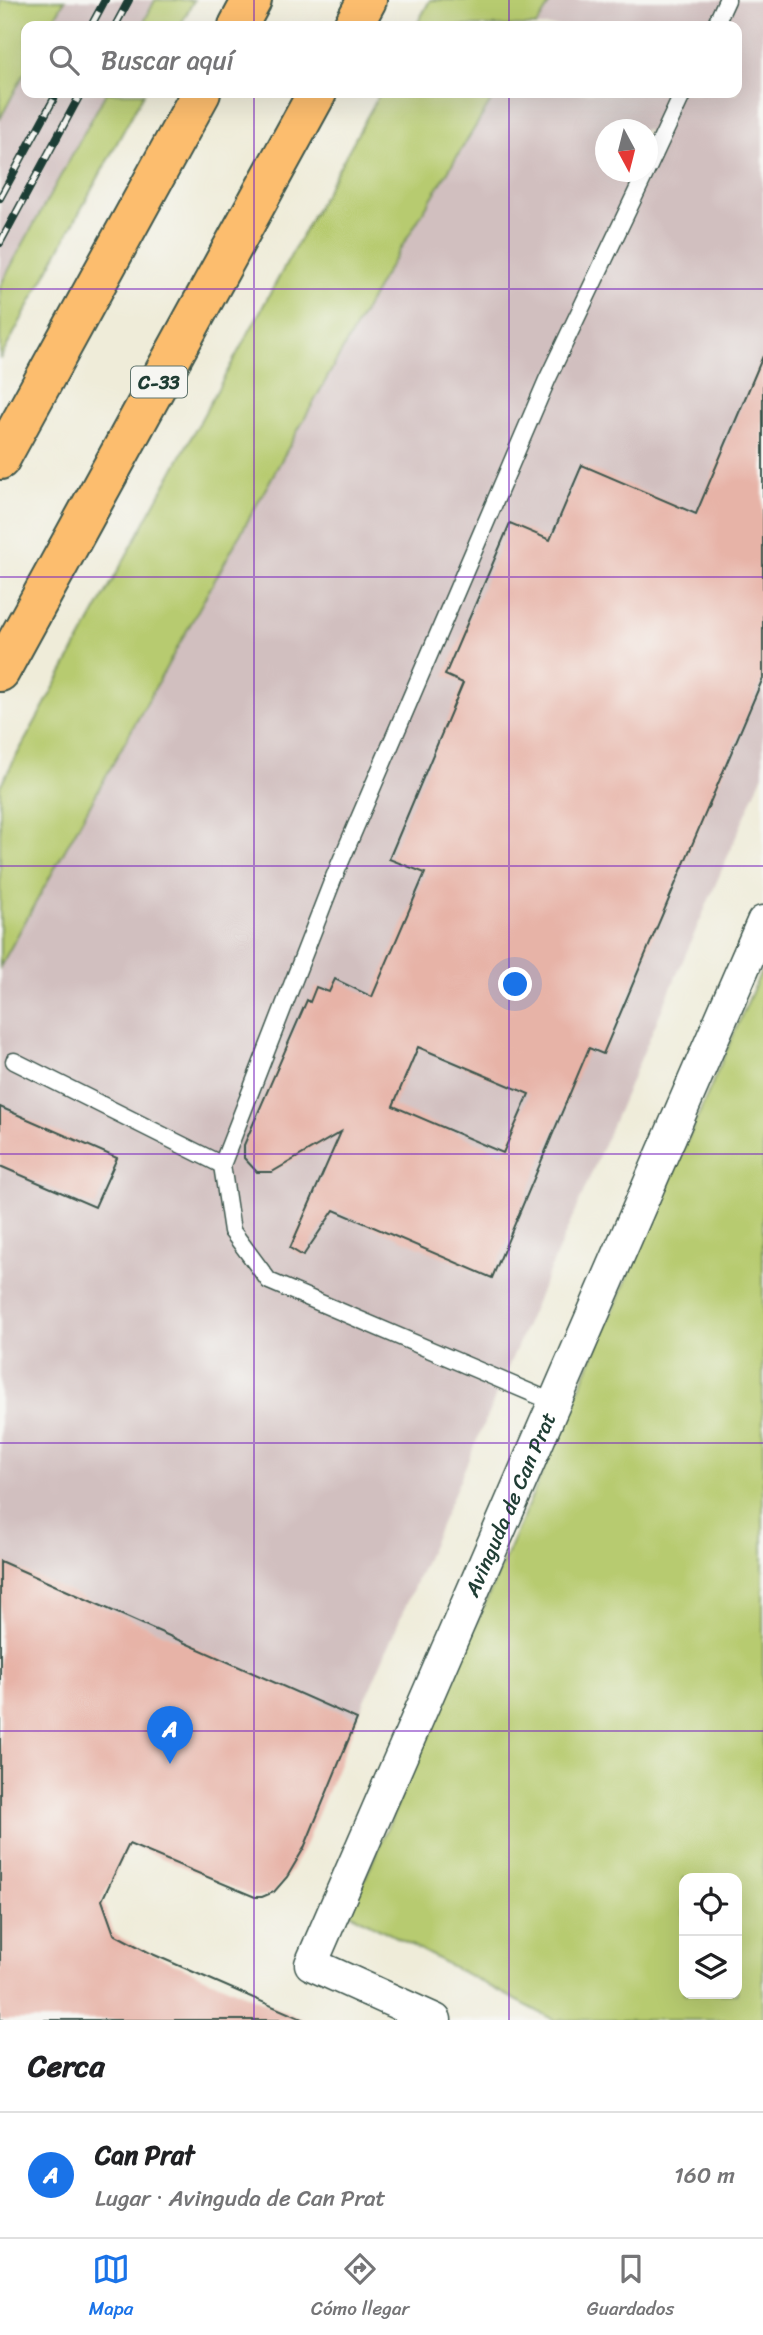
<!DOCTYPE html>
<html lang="es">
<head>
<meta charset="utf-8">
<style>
  body { margin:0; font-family:Sriracha,sans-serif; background:#f6f6f6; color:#202124 }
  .controls { position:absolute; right:21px; bottom:21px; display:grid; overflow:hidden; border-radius:14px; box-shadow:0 7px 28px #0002 }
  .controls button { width:63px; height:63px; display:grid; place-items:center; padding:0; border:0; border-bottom:2px solid #e0e0e0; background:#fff; color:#202124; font:35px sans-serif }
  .compass { position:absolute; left:595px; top:119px; width:63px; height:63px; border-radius:50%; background:#fff; box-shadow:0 7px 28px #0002; rotate:173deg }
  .you { position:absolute; left:516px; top:985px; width:24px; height:24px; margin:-18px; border:5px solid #fff; border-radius:50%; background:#1a73e8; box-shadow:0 0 0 10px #1a73e833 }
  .badge { display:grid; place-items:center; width:46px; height:46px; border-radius:50%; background:#1a73e8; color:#fff; font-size:23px; font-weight:700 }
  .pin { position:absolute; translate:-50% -58px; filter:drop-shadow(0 2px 4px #0008) }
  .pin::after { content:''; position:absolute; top:37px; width:24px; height:21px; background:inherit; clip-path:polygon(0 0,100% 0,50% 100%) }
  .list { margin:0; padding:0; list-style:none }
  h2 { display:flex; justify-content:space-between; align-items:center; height:91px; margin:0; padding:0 28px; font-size:30px }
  h2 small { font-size:23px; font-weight:400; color:#757577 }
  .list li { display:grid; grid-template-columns:46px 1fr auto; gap:21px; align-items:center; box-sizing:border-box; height:126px; padding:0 28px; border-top:2px solid #e0e0e0 }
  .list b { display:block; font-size:26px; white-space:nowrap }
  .list p { margin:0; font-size:23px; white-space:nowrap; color:#757577 }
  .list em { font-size:23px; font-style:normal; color:#757577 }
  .icon { flex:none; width:38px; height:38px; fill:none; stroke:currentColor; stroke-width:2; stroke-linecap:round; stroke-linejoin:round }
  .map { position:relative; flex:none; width:763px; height:2020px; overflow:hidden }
  .search { position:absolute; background:#fff; box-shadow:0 7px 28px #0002; left:21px; right:21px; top:21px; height:77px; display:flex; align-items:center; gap:18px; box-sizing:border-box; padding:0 24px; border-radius:14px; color:#757577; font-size:26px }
  .sheet { height:217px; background:#fff }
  nav { display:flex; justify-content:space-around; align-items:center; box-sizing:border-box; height:98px; border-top:2px solid #e0e0e0; background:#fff; font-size:19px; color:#757577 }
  nav a { display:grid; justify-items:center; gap:4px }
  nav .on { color:#1a73e8 }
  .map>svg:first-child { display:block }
  .industrial { fill:#d1bfbf; fill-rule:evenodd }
  .green { fill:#b7cb6f; stroke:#6b8452; stroke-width:2; fill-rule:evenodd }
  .building { fill:#e7b3a7; fill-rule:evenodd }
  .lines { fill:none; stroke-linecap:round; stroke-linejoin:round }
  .lane-casing { stroke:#3e574d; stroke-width:19 }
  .street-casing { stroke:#3e574d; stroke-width:35 }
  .highway-casing { stroke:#3e574d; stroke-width:42 }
  .lane { stroke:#fff; stroke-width:16 }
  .street { stroke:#fff; stroke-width:32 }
  .highway { stroke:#fcbd6e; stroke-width:38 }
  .rail-casing { stroke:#1f3d34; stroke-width:8 }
  .rail { stroke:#f6f6f2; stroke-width:5; stroke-dasharray:16; stroke-linecap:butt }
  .grid { fill:none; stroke:#7b2cbf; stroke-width:2; stroke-opacity:0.55 }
  .labels { text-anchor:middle; stroke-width:5; stroke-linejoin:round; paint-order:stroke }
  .shield { fill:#f6f6f2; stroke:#60746d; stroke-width:2 }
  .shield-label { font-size:19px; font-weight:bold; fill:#1f3d34 }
  .street-label { font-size:21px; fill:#1f3d34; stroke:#f6f6f2 }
</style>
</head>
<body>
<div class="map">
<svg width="763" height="2020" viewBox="0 0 763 2020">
  <rect width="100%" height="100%" fill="#f6f6f2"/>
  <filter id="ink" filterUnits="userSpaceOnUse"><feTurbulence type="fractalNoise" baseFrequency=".0143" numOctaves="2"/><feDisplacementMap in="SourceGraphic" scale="14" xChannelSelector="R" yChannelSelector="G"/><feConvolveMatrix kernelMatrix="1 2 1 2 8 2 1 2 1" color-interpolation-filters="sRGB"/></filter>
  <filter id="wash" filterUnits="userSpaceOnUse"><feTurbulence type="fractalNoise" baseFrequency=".00686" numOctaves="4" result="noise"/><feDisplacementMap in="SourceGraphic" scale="28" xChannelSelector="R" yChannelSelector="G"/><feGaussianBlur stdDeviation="1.57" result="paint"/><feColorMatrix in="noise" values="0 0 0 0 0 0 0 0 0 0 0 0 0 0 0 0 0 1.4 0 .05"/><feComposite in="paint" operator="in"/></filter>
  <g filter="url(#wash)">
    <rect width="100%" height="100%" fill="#efecd9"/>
    <g class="industrial">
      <path d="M65 0H155L142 26H50Z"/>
      <path d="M552 0H763V774L357 1719 0 1561V967L382 279 496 93H737V26H536ZM606 130H648V172H606Z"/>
      <path d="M26 70V93H106L0 286V119Z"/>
    </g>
    <g class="green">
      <path d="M0 0H65L50 26H26V70L0 119Z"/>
      <path d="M155 0H194L180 26H142Z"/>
      <path d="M430 0H552L536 26H416Z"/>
      <path d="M106 93H144L0 359V286Z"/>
      <path d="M380 93H496L382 279 0 967V786Z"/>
      <path d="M763 967V2020H554L350 1913ZM684 1878H737V1994H684Z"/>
    </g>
    <g id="blocks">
      <g class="building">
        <path d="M763 356V678L603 1054 589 1048 492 1278 334 1210 303 1256 290 1248 341 1132 272 1172H257L244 1158V1145L307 1000 310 1002 316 987 329 992 335 979 372 997 425 873 389 859 463 683 445 675 510 523 550 540 582 465 696 514ZM418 1047 529 1094 503 1153 393 1106Z"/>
        <path d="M0 1107 117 1158 95 1207 0 1166Z"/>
        <path d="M0 1561 357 1719 304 1848 287 1877 274 1892 262 1897H255L129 1844 102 1900 114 1934 150 1953 304 2020H0Z"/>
      </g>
    </g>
  </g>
  <g filter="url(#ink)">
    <use href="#blocks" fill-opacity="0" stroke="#3e574d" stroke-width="2"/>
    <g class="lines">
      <g class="lane-casing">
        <g id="lane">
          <path d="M715 26 727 0"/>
          <path d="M648 168 683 93"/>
          <path d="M14 1061 222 1165"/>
          <path d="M555 1403 269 1281 232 1231 222 1165 334 877 547 380 646 172"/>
        </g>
      </g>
      <g class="street-casing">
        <g id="street">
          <path id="s1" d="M435 2020 311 1964 763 922"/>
        </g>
      </g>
      <g class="highway-casing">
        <g id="highway">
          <path d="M238 26 252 0"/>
          <path d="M353 26 367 0"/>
          <path d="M0 460 201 93"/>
          <path d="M0 672 317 93"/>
        </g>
      </g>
      <use href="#lane" class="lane"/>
      <use href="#street" class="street"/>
      <use href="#highway" class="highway"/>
      <g class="rail-casing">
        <g id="rail">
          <path d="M91 26 105 0"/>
          <path d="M115 26 129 0"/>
          <path d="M0 198 57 93"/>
          <path d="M0 243 81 93"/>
        </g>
      </g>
      <use href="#rail" class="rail"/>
    </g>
  </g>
  <path class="grid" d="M254 0V26M509 0V26M254 93V2020M509 93V2020M0 289H763M0 577H763M0 866H763M0 1154H763M0 1443H763M0 1731H763"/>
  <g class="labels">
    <rect class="shield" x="131" y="366.5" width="56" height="31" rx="5"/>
    <g class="shield-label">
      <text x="159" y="389">C-33</text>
    </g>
    <g class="street-label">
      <text dy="7" stroke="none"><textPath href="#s1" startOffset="637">Avinguda de Can Prat</textPath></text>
    </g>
  </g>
</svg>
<div class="controls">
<button><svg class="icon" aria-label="locate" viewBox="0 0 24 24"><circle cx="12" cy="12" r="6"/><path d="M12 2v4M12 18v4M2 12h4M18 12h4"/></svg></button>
<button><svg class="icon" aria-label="layers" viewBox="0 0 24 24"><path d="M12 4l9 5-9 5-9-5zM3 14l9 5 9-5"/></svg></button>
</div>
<svg class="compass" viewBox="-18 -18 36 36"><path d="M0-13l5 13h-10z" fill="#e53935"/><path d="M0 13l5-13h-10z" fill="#757577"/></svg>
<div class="you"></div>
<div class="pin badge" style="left:170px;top:1764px">A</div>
<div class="search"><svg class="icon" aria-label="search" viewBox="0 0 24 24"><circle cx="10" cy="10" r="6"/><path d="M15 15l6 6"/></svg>Buscar aquí</div>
</div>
<section class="sheet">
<h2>Cerca<small></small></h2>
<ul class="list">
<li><span class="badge">A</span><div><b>Can Prat</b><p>Lugar · Avinguda de Can Prat</p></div><em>160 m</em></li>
</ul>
</section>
<nav>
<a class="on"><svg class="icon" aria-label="map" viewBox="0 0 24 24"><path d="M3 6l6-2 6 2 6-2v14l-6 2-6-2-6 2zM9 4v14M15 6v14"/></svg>Mapa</a>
<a><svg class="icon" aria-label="directions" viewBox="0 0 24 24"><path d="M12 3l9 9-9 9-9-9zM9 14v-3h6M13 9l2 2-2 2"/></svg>Cómo llegar</a>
<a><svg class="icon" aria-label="saved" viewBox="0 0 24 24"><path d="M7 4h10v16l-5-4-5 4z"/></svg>Guardados</a>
</nav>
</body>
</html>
